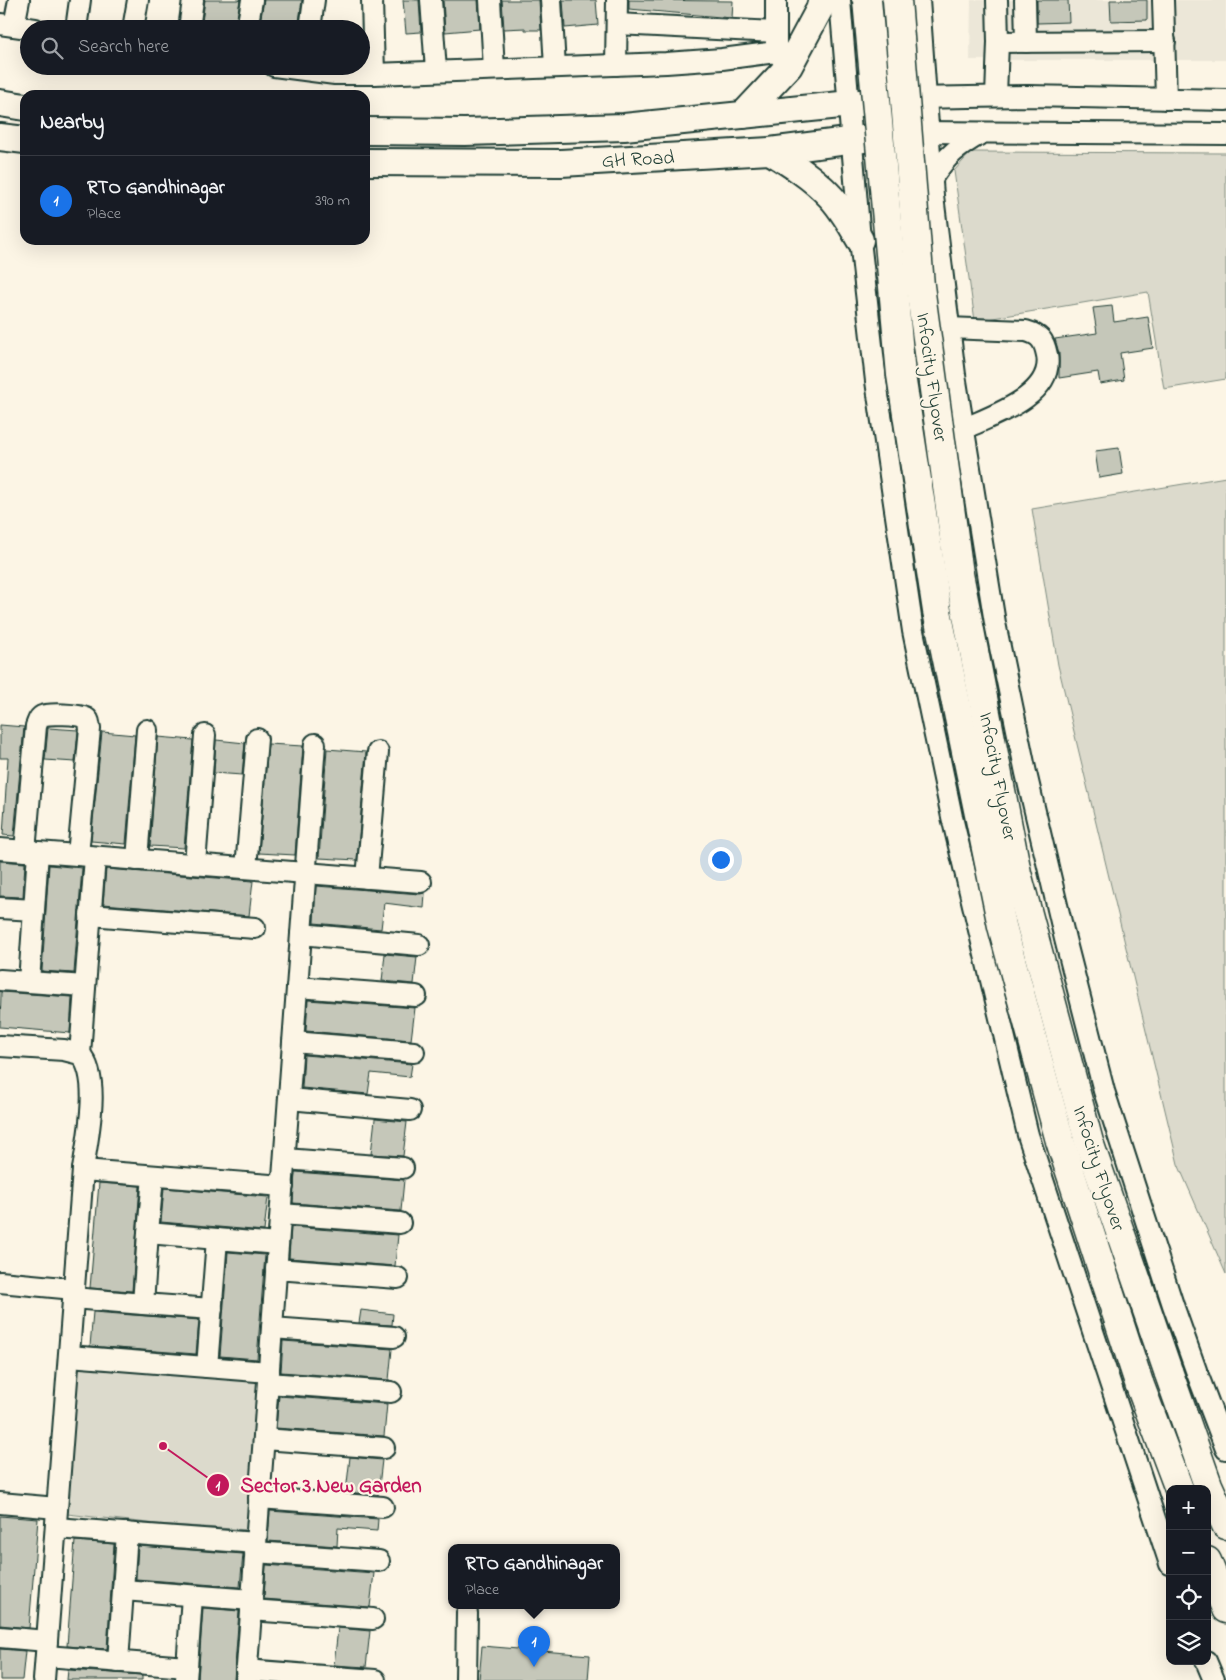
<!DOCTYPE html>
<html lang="en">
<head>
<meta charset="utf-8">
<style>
  body { margin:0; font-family:"Indie Flower",sans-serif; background:#20242c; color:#f1f3f6 }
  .controls { position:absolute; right:15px; bottom:15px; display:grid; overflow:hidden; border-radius:10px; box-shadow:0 5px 20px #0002 }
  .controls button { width:45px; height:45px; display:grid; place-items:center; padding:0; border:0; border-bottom:1px solid #363941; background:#171b24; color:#f1f3f6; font:25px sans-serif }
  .you { position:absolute; left:720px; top:859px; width:18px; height:18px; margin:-12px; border:4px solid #fff; border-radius:50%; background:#1a73e8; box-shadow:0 0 0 8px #1a73e833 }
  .badge { display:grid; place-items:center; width:32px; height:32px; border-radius:50%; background:#1a73e8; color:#fff; font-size:16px; font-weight:700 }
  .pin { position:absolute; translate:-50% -41px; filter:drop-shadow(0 1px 2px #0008) }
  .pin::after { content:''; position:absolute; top:26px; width:18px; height:15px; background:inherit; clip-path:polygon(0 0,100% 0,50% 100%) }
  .popup { position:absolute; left:448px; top:1544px; width:172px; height:65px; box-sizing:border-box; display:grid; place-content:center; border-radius:10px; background:#171b24; filter:drop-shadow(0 1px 4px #0005); font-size:16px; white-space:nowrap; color:#9ea1a6 }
  .popup b { font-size:19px; color:#f1f3f6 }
  .popup::after { content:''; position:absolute; left:50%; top:100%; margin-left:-10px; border:10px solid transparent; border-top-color:#171b24 }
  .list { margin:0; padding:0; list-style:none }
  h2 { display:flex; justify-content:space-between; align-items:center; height:65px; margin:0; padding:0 20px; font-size:21px }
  h2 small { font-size:16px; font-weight:400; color:#9ea1a6 }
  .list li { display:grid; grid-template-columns:32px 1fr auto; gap:15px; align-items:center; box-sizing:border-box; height:90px; padding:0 20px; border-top:1px solid #363941 }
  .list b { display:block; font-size:19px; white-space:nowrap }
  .list p { margin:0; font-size:16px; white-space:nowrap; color:#9ea1a6 }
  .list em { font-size:16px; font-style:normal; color:#9ea1a6 }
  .icon { flex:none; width:28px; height:28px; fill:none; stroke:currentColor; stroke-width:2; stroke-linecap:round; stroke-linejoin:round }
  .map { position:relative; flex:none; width:1226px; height:1680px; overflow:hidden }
  .search { position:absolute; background:#171b24; box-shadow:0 5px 20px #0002; left:20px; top:20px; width:350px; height:55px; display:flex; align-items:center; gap:12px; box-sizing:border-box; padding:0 18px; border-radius:28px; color:#9ea1a6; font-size:19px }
  .panel { position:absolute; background:#171b24; box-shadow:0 5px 20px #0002; left:20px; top:90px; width:350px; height:155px; border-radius:15px }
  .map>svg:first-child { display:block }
  .built { fill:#ece7d8 }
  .green { fill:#dcdacc; stroke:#7e8c80 }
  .building { fill:#c5c7b9; stroke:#1f3d34 }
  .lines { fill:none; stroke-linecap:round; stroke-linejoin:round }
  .minor-casing { stroke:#1f3d34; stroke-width:24 }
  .major-casing { stroke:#1f3d34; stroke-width:30 }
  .highway-casing { stroke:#1f3d34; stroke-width:31 }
  .minor { stroke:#fcf5e5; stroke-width:20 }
  .major { stroke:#fcf5e5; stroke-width:26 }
  .highway { stroke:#fcf5e5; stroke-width:28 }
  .highway-bridge-casing { stroke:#1f3d34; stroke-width:31; stroke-linecap:butt }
  .highway-bridge { stroke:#fcf5e5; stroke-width:28 }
  .labels { text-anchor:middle; stroke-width:4.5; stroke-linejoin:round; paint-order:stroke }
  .street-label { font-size:20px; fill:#1f3d34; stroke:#fcf5e5 }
  .leader { fill:none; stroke:#c2185b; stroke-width:2 }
  .callout-dot { fill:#c2185b; stroke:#fcf5e5; stroke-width:2 }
  .mark-label { font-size:15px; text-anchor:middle; font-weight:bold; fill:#fff }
  .callout-label { font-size:21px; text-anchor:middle; font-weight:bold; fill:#c2185b; stroke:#fcf5e5; stroke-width:4.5; stroke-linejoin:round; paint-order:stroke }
</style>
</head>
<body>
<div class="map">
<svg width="1226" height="1680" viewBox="0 0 1226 1680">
  <rect width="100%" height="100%" fill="#fcf5e5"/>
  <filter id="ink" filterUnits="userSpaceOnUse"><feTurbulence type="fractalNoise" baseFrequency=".02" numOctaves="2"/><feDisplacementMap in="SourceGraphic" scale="10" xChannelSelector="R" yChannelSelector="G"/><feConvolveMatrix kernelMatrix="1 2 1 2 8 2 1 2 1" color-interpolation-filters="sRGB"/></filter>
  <g filter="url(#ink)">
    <path class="built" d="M971 0H1226V60H970Z"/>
    <g class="green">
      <path d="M971 152 1226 153V379L1164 389 1148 292 975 321 954 171Z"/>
      <path d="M1226 477V1274L1178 1164 1058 665 1032 509Z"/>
      <path d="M77 1367 259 1379 248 1530 157 1524 67 1514Z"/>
    </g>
    <g class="building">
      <path d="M205 0H240L235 29H201Z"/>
      <path d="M264 0H302L298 29H259Z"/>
      <path d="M403 0H419L421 32 406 33Z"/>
      <path d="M443 0H478L480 29 445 32Z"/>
      <path d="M502 0H539L541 30H525V28L504 29Z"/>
      <path d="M563 0H596L598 25 565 28Z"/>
      <path d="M629 0 733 1 732 18 629 9Z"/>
      <path d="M1037 0H1068L1069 22 1037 23Z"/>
      <path d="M1110 0H1147V20L1111 21Z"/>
      <path d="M1112 306 1114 322 1148 317 1153 348 1120 353 1124 380 1100 384 1098 372 1059 378V353L1055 339 1097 333 1093 308Z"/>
      <path d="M1119 448 1123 474 1099 478 1095 451Z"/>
      <path d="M0 725 24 727 14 836 3 835 8 758H0Z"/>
      <path d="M48 728 78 730 75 762 45 760Z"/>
      <path d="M102 732 135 735 126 844 91 841Z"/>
      <path d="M158 737 193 740 184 848 150 846Z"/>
      <path d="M216 740 245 743 242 775 214 773Z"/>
      <path d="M268 744 303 746 295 855 259 853Z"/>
      <path d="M327 749 366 752 357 860 319 858Z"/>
      <path d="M0 861 25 863 23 897 0 896Z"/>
      <path d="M49 865 82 868 74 973 42 971Z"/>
      <path d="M106 869 253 881 249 916 103 904Z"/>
      <path d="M316 886 420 894 425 893 424 908 384 903 381 929 314 923Z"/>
      <path d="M385 954 417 957 414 984 382 981Z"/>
      <path d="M1 992 72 997 70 1033 0 1027Z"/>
      <path d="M308 1000 415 1008 411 1040 306 1031Z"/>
      <path d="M304 1055 412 1064 410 1077 371 1073 368 1094 302 1088Z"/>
      <path d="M375 1119 407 1122 403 1156 371 1154Z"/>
      <path d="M295 1172 404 1180 401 1211 293 1203Z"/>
      <path d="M99 1183 140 1186 132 1291 90 1288Z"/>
      <path d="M164 1188 268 1197 264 1231 161 1222Z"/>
      <path d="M291 1227 398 1235 395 1266 289 1258Z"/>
      <path d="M228 1252 265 1255 257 1359 220 1356Z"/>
      <path d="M361 1310 393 1314 392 1325 359 1323Z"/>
      <path d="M93 1312 199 1320 196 1354 90 1346Z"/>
      <path d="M283 1341 392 1349 389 1380 281 1372Z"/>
      <path d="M279 1396 387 1404 384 1436 276 1428Z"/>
      <path d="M350 1457 382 1460 378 1495 346 1492Z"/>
      <path d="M270 1511 378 1519 377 1531 338 1528 337 1546 268 1541Z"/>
      <path d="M0 1516 38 1519 29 1628 0 1625Z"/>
      <path d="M75 1541 114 1544 107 1649 67 1646Z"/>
      <path d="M138 1546 243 1554 240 1587 136 1579Z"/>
      <path d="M266 1565 374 1573 370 1607 264 1599Z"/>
      <path d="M203 1608 239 1611 234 1680H198Z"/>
      <path d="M338 1628 370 1631 366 1667 334 1665Z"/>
      <path d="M482 1646 590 1655 588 1680H479Z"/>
      <path d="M0 1649 25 1651 22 1680H0Z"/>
      <path d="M68 1670 142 1675V1680H67Z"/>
    </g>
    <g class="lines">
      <g class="minor-casing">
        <g id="minor">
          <path d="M372 0 374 74"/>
          <path d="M431 0 436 71"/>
          <path d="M490 0 494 69"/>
          <path d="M551 0 555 67"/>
          <path d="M840 0 860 240 876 381 913 631 952 817 1028 1135 1170 1564"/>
          <path d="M919 0 933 196 955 375 995 623 1026 773 1065 939 1104 1091 1173 1305 1197 1373 1226 1449"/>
          <path d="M1025 0 1026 42"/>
          <path d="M1163 0 1166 99"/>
          <path d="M0 24 35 29"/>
          <path d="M617 24 776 32"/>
          <path d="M14 26 19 0"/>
          <path d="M76 29 80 0"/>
          <path d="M133 29 138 0"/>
          <path d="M189 29 193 0"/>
          <path d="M247 29 252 0"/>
          <path d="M310 29 314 0"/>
          <path d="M998 42 1165 41"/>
          <path d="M776 45V0"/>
          <path d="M616 65 617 0"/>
          <path d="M274 66 335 74H374L666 63 722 59 776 52 789 66"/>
          <path d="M996 96 998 42 997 0"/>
          <path d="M914 98 1028 96 1226 100"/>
          <path d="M916 132 1226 134"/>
          <path d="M932 178C947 155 959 146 982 133"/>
          <path d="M948 328 1026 331C1040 335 1044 340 1047 355 1055 396 991 416 963 429"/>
          <path d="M0 849 421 882"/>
          <path d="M25 851 36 726C38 722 38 718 42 716 48 713 79 714 86 718 90 720 89 724 90 729L78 855"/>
          <path d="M137 860 147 730"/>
          <path d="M195 864 205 735"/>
          <path d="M246 868 257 739"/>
          <path d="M367 878 378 752"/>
          <path d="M0 908 34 910 38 852"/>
          <path d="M90 915 255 928"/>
          <path d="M301 934 419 945"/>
          <path d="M0 980 85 986"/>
          <path d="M29 982 34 910"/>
          <path d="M297 987 416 996"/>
          <path d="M293 1042 414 1052"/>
          <path d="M0 1046 64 1050 80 1054C102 1078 87 1139 83 1170L44 1680"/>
          <path d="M80 1054 95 857"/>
          <path d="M289 1099 410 1110"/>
          <path d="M285 1159 403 1168"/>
          <path d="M83 1170 283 1186"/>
          <path d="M153 1176 148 1233 217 1239"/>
          <path d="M281 1214 400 1223"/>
          <path d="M276 1269 398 1278"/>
          <path d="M0 1282 74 1289"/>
          <path d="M73 1298 143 1304 148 1233"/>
          <path d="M143 1304 212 1309"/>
          <path d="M272 1328 394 1337"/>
          <path d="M69 1356 269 1372"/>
          <path d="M207 1367 217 1239 278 1244"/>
          <path d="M268 1383 391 1392"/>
          <path d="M264 1439 384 1448"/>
          <path d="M259 1498 383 1507"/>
          <path d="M0 1503 57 1508"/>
          <path d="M56 1528 256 1543"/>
          <path d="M255 1552 379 1561"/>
          <path d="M123 1590 252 1600"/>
          <path d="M251 1610 373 1619"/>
          <path d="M0 1637 47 1641"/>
          <path d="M46 1656 187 1667 186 1680"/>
          <path d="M1206 1661 1214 1680"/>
          <path d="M118 1662 127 1533"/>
          <path d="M187 1667 192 1596"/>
          <path d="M246 1670 375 1680"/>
          <path d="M246 1680 315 744"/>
          <path d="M466 1680 467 1613"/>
        </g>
      </g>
      <g class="major-casing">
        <g id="major">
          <path d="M0 103 25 107"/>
          <path d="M743 115 789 66 819 10 822 0"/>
          <path d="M365 131 465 132 624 127 909 98"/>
          <path d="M0 137 25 140"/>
          <path d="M770 151C791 164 812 177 829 195 842 208 851 225 860 240"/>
          <path d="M365 162 561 163 770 151 902 134"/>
        </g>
      </g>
      <g class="highway-casing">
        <g id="highway">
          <path d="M1168 1371 1208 1485 1226 1525"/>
          <path d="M1139 1383 1179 1489"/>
          <path d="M1207 1561 1226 1609"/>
        </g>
      </g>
      <use href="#minor" class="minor"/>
      <use href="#major" class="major"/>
      <use href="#highway" class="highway"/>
      <g class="highway-bridge-casing">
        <g id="highway-bridge">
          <path d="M867 0 901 375 937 611 1002 926 1060 1141 1139 1383"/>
          <path d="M897 0 920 286 959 574 1017 873 1089 1142 1168 1371"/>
        </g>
      </g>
      <use href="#highway-bridge" class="highway-bridge"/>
    </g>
  </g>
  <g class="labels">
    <g class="street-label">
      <text transform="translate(638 158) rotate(-3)" y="7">GH Road</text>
      <text transform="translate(933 377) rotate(82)" y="7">Infocity Flyover</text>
      <text transform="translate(999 776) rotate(79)" y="7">Infocity Flyover</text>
      <text transform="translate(1100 1168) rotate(72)" y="7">Infocity Flyover</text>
    </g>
  </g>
  <path class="leader" d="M163 1446L218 1485"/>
  <g class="callout-dot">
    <circle cx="163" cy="1446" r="5"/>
    <circle cx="218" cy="1485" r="12"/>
  </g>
  <g class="mark-label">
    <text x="218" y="1490">1</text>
  </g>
  <g class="callout-label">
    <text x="331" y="1492">Sector 3 New Garden</text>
  </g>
</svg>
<div class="controls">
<button>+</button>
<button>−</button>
<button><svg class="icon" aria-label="locate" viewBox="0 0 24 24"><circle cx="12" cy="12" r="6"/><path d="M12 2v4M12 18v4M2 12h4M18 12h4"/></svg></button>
<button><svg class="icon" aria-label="layers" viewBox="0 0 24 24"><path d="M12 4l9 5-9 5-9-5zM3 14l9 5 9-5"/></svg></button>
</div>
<div class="you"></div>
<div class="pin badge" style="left:534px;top:1667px">1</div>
<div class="popup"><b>RTO Gandhinagar</b>Place</div>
<div class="search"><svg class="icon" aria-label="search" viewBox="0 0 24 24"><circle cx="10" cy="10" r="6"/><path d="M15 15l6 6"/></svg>Search here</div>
<section class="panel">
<h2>Nearby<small></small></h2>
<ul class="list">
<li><span class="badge">1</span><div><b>RTO Gandhinagar</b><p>Place</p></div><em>390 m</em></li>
</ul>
</section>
</div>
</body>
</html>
